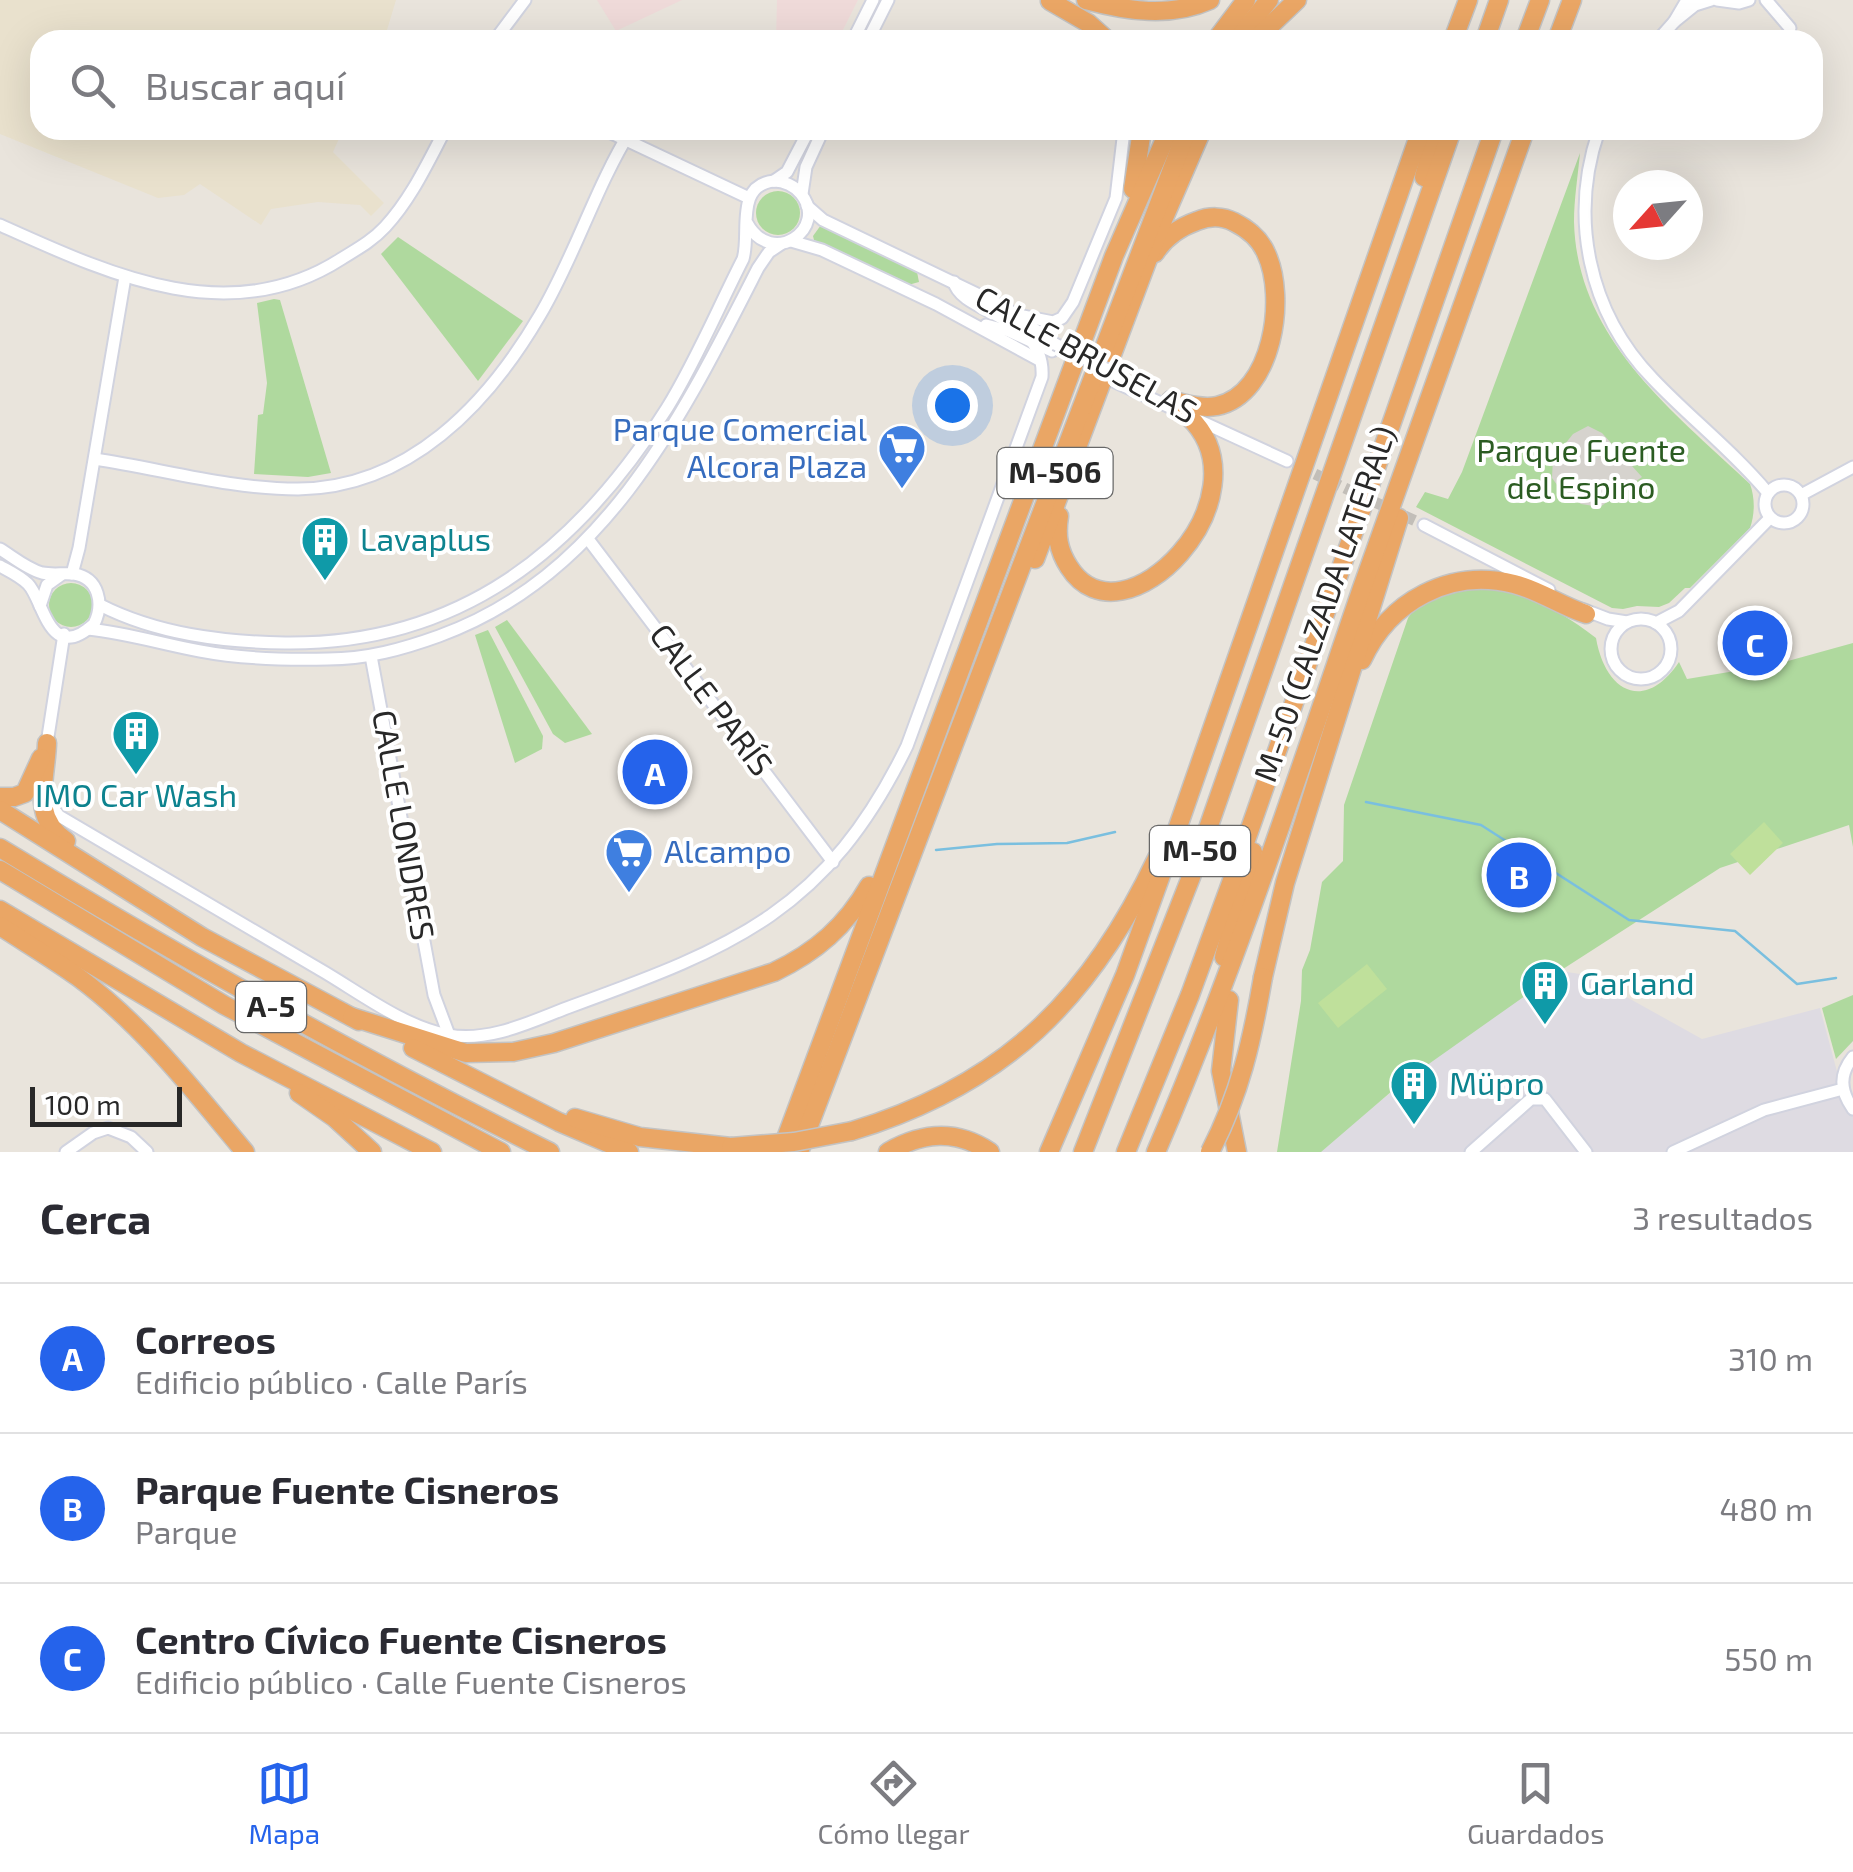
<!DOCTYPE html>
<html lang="es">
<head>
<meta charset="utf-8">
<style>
  body { margin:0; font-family:"Exo 2",sans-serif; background:#f2f2f3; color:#2b2b33 }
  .compass { position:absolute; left:1613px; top:170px; width:90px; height:90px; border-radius:50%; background:#fff; box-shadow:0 10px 40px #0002; rotate:243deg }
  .scale { position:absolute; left:30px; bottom:25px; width:152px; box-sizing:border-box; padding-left:10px; border:5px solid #282828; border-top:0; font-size:28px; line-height:35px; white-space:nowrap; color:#282828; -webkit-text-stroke:8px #fff; paint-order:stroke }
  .you { position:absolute; left:952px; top:405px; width:35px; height:35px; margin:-25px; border:8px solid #fff; border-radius:50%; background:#1a73e8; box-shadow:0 0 0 15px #1a73e833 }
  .badge { display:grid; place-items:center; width:65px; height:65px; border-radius:50%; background:#2563eb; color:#fff; font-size:32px; font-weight:700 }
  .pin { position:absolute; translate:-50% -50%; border:5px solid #fff; box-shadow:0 2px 10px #0006 }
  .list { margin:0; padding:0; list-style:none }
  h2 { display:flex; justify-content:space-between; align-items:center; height:130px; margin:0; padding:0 40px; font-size:42px }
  h2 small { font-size:32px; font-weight:400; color:#7c7c81 }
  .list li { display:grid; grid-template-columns:65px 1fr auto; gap:30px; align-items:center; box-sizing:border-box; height:150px; padding:0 40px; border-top:2px solid #e1e1e2 }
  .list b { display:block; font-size:38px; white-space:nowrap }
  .list p { margin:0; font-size:32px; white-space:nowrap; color:#7c7c81 }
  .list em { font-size:32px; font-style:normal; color:#7c7c81 }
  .icon { flex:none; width:55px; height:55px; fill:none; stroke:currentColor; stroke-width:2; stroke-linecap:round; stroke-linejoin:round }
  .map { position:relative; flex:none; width:1853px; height:1152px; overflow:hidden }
  .search { position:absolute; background:#fff; box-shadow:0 10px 40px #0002; left:30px; right:30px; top:30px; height:110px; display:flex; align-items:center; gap:25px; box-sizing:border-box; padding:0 35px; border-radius:30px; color:#7c7c81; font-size:38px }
  .sheet { height:580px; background:#fff }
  nav { display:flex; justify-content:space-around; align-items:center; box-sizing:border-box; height:140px; border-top:2px solid #e1e1e2; background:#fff; font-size:28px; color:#7c7c81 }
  nav a { display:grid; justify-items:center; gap:5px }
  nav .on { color:#2563eb }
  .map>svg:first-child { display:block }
  .industrial { fill:#dedbe2 }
  .education { fill:#e9e1cd }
  .medical { fill:#efdad9 }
  .green { fill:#afd99e }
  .pitch { fill:#bfe09b }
  .plaza { fill:#d6d3ce }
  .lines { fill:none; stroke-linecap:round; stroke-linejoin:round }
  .stream { stroke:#7abfdf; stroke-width:2.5 }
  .minor-tunnel { stroke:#c2beb8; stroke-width:11; stroke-dasharray:11 5.5; stroke-linecap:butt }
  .minor-casing { stroke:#d1d3df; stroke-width:15 }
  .highway-casing { stroke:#c3c3c3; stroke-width:21 }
  .minor { stroke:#fff; stroke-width:11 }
  .highway { stroke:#eaa665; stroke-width:18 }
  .minor-bridge-casing { stroke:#d1d3df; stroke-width:15; stroke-linecap:butt }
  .highway-bridge-casing { stroke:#c3c3c3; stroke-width:21; stroke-linecap:butt }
  .minor-bridge { stroke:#fff; stroke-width:11 }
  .highway-bridge { stroke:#eaa665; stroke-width:18 }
  .labels { text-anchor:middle; stroke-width:8; stroke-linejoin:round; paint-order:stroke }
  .shield { fill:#fff; stroke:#686868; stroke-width:2.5 }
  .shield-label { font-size:30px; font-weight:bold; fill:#282828 }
  .street-label { font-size:32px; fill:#282828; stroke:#fff }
  .shop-label { font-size:32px; fill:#366cbe; stroke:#fff; text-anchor:end }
  .park-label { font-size:32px; fill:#2b5c22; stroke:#fff }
  .culture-label { font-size:32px; fill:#0d838f; stroke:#fff; text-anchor:start }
</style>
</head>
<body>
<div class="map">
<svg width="1853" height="1152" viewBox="0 0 1853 1152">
  <rect width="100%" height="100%" fill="#e9e4dc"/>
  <path class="industrial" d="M1560 971 1587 975 1702 1039 1820 1008 1847 1109 1853 1113V1152H1317L1460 1037Z"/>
  <path class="education" d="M0 0H396L384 40H40V130H343L333 152 384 203 371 216 360 205 318 202 271 209 261 225 200 184 184 195 158 198 0 134Z"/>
  <g class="medical">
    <path d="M597 0H682L616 31Z"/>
    <path d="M777 0H858L838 40H776Z"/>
  </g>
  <g class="green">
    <path d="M1580 153C1578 175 1574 199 1574 222 1577 339 1673 411 1750 484 1755 498 1755 514 1750 528L1690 588H1685L1669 603 1659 607 1637 606 1623 609 1612 608 1416 507 1425 492 1448 499 1462 472Z"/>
    <circle cx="778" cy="213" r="22"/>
    <path d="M821 225 917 272 919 282 908 285 814 240 813 236Z"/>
    <path d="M398 237 523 321 478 381 381 254Z"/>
    <path d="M274 299 280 300 331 473 308 477 254 474 258 415 263 414 267 383 257 303Z"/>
    <circle cx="71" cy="605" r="22"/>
    <path d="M1474 588C1521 590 1559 609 1596 638 1605 691 1644 714 1679 662L1687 679 1777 664 1853 643V847L1849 825 1720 868 1563 969 1399 1085 1321 1152H1277L1301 1001 1302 970 1310 950 1322 882 1343 861 1344 805 1408 618C1422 597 1449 591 1474 588Z"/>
    <path d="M507 620 592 734 565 743 553 734 495 627Z"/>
    <path d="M488 630 543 736 542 749 515 763 475 635Z"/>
    <path d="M1853 995V1041L1836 1059 1822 1008Z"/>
  </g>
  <g class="pitch">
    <path d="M1764 822 1783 843 1750 875 1730 854Z"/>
    <path d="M1367 964 1387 989 1338 1028 1318 1003Z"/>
  </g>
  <path class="plaza" d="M1588 426 1602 433 1642 477 1600 507 1581 504 1560 489 1552 478 1553 459 1573 434Z"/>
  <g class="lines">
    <g class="stream">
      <path d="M1366 802 1481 825 1629 920 1735 931 1797 984 1836 978"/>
      <path d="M936 850 997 844 1067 843 1115 832"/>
    </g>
    <path class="minor-tunnel" d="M1300 467 1424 525"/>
    <g class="minor-casing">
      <g id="minor">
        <path d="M1687 0 1674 22 1695 5 1711 0"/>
        <path d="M1717 0 1739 3 1749 0"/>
        <path d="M1766 0 1790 28"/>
        <path d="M495 40 525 0"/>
        <path d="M853 40 873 0"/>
        <path d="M868 40 888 0"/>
        <path d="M1658 40 1674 22"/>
        <path d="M605 130 749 198"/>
        <path d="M1599 130C1569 217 1588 312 1653 379 1690 418 1733 451 1768 493"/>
        <path d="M774 181 787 172 809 130"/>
        <path d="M802 194 806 167 823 130"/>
        <path d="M807 206 823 220 1004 307 1055 344"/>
        <path d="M0 225C109 274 229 331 341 259 357 249 372 241 385 227 411 199 427 164 445 130"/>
        <path d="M791 241 822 250 936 304 1039 360"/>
        <path d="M1018 315 1053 322 1062 318 1073 302 1116 198 1124 130"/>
        <path d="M986 325 1009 331 1052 351"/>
        <path d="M1113 381 1287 461"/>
        <path d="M95 459C162 469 230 489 298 489 409 488 488 404 540 315 575 256 595 188 631 130"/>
        <circle cx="1784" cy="504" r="19"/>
        <path d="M1801 495 1853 467"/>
        <path d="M1424 525 1549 590"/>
        <path d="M588 539 833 862"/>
        <path d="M0 549C13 557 27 569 42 573 53 575 63 573 74 574 99 578 104 604 94 624 49 665 44 600 28 584 20 576 9 571 0 566"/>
        <path d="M72 574 79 548 125 277"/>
        <path d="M100 605C157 634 222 642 285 643 460 645 577 550 667 408 696 361 718 308 743 259 751 234 734 185 774 181 784 181 795 186 801 194 829 228 772 269 747 223"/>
        <path d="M40 606 47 585 61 575"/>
        <path d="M1582 609 1608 619 1627 622"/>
        <circle cx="1641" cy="649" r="30"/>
        <path d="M1656 623 1679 611 1770 518"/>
        <path d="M88 629C127 633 162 644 200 651 242 659 286 660 328 659 367 659 403 649 439 636 605 576 683 415 758 268L769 252 781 244"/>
        <path d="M371 656 434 995 449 1035"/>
        <path d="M47 743 64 634"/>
        <path d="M48 796V802L59 816C144 866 229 916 314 966 355 989 401 1026 448 1035 490 1043 534 1020 572 1006 735 947 827 910 907 746L1042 377C1046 315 961 314 954 282"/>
        <path d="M1853 1057C1839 1074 1840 1091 1853 1109"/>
        <path d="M66 1152 93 1133 108 1128 131 1137 147 1152"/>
        <path d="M1471 1152 1531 1099H1545L1586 1152"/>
        <path d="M1673 1152 1764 1110 1843 1089"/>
      </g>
    </g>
    <g class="highway-casing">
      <g id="highway">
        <path d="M1086 0C1127 11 1170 18 1210 0"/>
        <path d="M1050 1 1088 23 1107 40"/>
        <path d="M1216 40 1246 0"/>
        <path d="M1237 40 1269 0"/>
        <path d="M1255 40 1297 0"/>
        <path d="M1453 40 1468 0"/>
        <path d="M1485 40 1499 0"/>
        <path d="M1525 40 1540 0"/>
        <path d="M1557 40 1572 0"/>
        <path d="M1424 177 1437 130"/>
        <path d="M1133 189 1142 130"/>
        <path d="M1155 253C1165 237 1180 227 1197 221 1209 216 1223 216 1234 222 1248 229 1260 239 1266 253 1287 297 1273 394 1217 406 1202 409 1186 404 1171 400"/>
        <path d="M1059 516C1056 535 1058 550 1069 567 1123 652 1271 496 1189 417"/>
        <path d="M1035 559 1160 227 1202 130"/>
        <path d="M1362 660C1389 601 1450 568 1514 584 1539 590 1561 606 1586 614"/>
        <path d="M47 743C46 780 30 817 66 841"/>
        <path d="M0 797H14L25 793 41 758"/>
        <path d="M0 810 202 937 359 1021"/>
        <path d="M0 848C179 957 362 1059 550 1152"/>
        <path d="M0 870 224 1005 501 1152"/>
        <path d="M0 910 241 1053 432 1152"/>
        <path d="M0 926C26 943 53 959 78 977 143 1025 194 1091 245 1152"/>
        <path d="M1224 957 1253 852"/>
        <path d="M1263 977 1285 883 1399 518"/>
        <path d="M1229 1000 1221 1071 1237 1152"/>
        <path d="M352 1017 466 1053 513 1052 554 1043 774 972C816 952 846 926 869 886"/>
        <path d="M413 1048 559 1122 629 1152"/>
        <path d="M299 1093 335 1118 372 1152"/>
        <path d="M575 1118 640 1137 731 1147"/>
        <path d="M852 1131C1004 1085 1090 1000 1157 858"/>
        <path d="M781 1152 1114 256 1169 130"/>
        <path d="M799 1152 1187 130"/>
        <path d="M888 1152C923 1132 956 1129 990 1152"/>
        <path d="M1049 1152 1125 975 1165 864 1421 130"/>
        <path d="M1083 1152 1191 877 1452 130"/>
        <path d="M1126 1152 1190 995 1231 883 1494 130"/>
        <path d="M1156 1152C1235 968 1297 778 1362 588 1415 435 1472 283 1525 130"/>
      </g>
    </g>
    <use href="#minor" class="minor"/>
    <use href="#highway" class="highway"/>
    <g class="minor-bridge-casing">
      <path id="minor-bridge" d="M1055 344 1116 374"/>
    </g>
    <g class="highway-bridge-casing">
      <g id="highway-bridge">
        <path d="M731 1147 794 1142 852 1131"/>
        <path d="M1210 1152C1240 1094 1252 1041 1263 977"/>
      </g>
    </g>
    <use href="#minor-bridge" class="minor-bridge"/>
    <use href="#highway-bridge" class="highway-bridge"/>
  </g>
  <defs>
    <g id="supermarket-pin" transform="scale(2.5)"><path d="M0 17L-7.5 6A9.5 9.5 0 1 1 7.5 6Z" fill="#3f7fe0" stroke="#fff"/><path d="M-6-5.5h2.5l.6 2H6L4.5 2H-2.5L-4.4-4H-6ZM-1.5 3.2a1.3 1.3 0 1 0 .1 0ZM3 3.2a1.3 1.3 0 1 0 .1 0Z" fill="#fff"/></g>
    <g id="building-pin" transform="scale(2.5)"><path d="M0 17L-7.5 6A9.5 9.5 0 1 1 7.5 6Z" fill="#0f9aa8" stroke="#fff"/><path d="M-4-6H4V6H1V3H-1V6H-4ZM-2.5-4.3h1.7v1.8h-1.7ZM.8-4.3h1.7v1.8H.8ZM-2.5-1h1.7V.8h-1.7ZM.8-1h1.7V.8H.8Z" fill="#fff"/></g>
  </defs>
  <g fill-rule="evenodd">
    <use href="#supermarket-pin" x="902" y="448"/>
    <use href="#building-pin" x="325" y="540"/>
    <use href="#building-pin" x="136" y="734"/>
    <use href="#supermarket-pin" x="629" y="852"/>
    <use href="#building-pin" x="1545" y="984"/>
    <use href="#building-pin" x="1414" y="1084"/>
  </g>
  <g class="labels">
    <g class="shield">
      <rect x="997.5" y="448" width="115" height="50" rx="8"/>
      <rect x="1150" y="826" width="100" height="50" rx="8"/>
      <rect x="236" y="982" width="70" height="50" rx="8"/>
    </g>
    <g class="shield-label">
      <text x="1055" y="483">M-506</text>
      <text x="1200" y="861">M-50</text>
      <text x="271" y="1017">A-5</text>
    </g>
    <g class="street-label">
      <text transform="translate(1086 355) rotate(29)" y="11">CALLE BRUSELAS</text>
      <text transform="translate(1325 604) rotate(-71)" y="11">M-50 (CALZADA LATERAL)</text>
      <text transform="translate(711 700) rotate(53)" y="11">CALLE PARÍS</text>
      <text transform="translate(403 825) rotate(80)" y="11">CALLE LONDRES</text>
    </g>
    <g class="shop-label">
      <text x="867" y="441">Parque Comercial<tspan x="867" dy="37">Alcora Plaza</tspan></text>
      <text x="664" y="863" text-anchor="start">Alcampo</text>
    </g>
    <g class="park-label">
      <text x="1581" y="462">Parque Fuente<tspan x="1581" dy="37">del Espino</tspan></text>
    </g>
    <g class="culture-label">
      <text x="360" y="551">Lavaplus</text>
      <text x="136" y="807" text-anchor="middle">IMO Car Wash</text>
      <text x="1580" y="995">Garland</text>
      <text x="1449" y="1095">Müpro</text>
    </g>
  </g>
</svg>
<svg class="compass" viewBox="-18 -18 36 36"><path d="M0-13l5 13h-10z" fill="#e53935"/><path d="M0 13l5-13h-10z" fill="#7c7c81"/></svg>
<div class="scale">100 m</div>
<div class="you"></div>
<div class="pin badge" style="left:655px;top:772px">A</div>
<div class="pin badge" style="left:1519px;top:875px">B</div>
<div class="pin badge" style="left:1755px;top:643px">C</div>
<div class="search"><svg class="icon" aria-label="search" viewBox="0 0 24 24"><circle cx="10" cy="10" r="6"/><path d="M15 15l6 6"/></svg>Buscar aquí</div>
</div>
<section class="sheet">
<h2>Cerca<small>3 resultados</small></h2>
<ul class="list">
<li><span class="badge">A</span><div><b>Correos</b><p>Edificio público · Calle París</p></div><em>310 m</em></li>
<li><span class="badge">B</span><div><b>Parque Fuente Cisneros</b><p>Parque</p></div><em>480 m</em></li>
<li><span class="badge">C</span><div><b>Centro Cívico Fuente Cisneros</b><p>Edificio público · Calle Fuente Cisneros</p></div><em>550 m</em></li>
</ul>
</section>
<nav>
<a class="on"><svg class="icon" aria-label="map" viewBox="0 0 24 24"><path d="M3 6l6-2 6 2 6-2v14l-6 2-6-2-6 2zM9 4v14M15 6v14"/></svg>Mapa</a>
<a><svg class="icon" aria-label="directions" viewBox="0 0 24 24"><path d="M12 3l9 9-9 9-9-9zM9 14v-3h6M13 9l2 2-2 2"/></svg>Cómo llegar</a>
<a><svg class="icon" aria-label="saved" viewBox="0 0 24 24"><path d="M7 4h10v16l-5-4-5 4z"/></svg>Guardados</a>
</nav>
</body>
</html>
